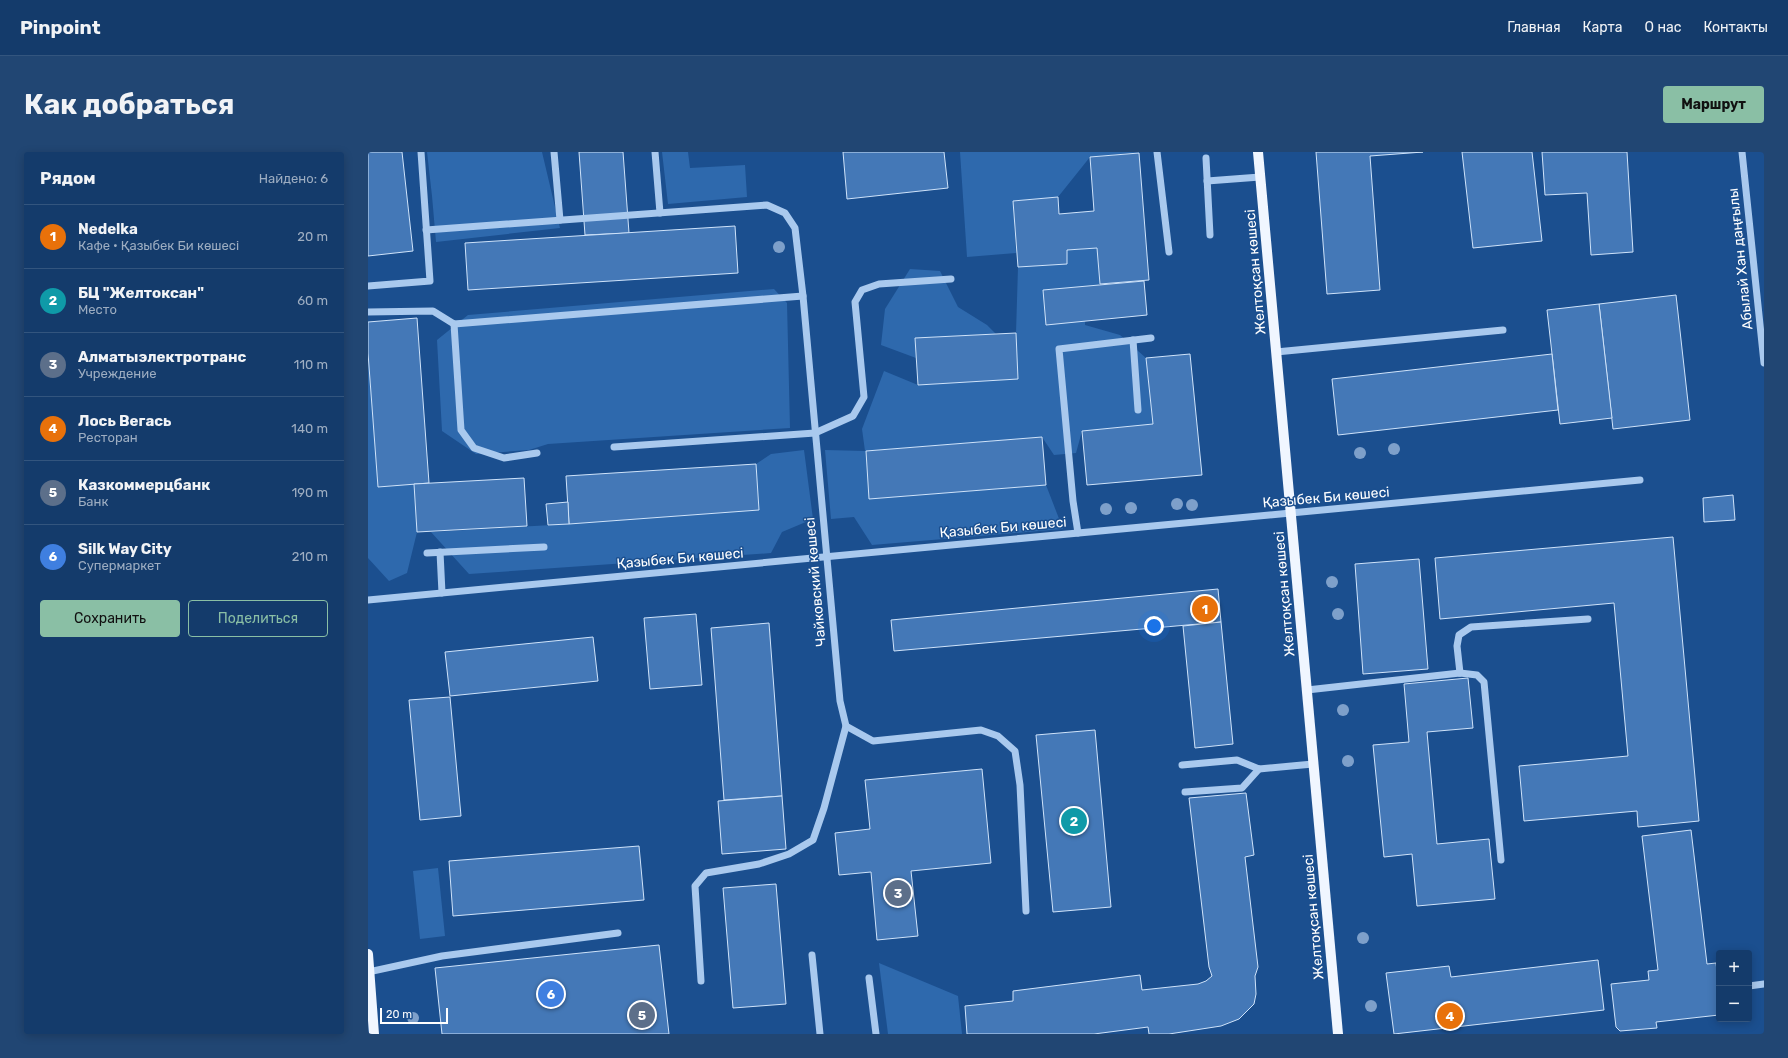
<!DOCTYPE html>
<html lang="ru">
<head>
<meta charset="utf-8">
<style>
  body { margin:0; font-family:Rubik,sans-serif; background:#214673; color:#f1f3f6 }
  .controls { position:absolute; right:12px; bottom:12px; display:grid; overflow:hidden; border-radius:4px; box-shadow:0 2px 10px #0003 }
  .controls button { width:36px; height:36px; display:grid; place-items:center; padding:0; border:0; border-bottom:1px solid #33557e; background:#143b6b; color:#f1f3f6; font:20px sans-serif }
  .scale { position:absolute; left:12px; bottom:10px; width:68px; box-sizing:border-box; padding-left:4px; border:2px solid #fff; border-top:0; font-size:11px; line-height:14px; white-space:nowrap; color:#fff; -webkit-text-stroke:3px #1b4f8f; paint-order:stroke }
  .you { position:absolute; left:786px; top:474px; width:14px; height:14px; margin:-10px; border:3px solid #fff; border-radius:50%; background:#1a73e8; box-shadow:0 0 0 6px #1a73e833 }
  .badge { display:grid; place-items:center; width:26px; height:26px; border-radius:50%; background:#8abfa5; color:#fff; font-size:13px; font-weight:700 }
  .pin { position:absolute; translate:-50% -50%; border:2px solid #fff; box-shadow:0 1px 4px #0006 }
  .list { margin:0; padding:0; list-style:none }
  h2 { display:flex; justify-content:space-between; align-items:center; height:52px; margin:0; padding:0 16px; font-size:17px }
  h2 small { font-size:13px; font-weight:400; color:#9dadc1 }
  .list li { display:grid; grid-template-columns:26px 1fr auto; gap:12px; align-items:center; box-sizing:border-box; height:64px; padding:0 16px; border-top:1px solid #33557e }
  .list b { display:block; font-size:15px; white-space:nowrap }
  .list p { margin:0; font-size:13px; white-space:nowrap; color:#9dadc1 }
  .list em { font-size:13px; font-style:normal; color:#9dadc1 }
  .actions { display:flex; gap:8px; padding:12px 16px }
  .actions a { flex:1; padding:9px 0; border:1px solid #8abfa5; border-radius:4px; text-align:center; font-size:14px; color:#8abfa5 }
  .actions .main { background:#8abfa5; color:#111 }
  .map { position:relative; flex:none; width:1396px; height:882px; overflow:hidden; border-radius:4px }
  header { display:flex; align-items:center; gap:24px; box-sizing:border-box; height:56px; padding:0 20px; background:#143b6b; border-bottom:1px solid #33557e }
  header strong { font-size:19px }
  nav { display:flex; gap:22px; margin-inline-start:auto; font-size:14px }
  .intro { display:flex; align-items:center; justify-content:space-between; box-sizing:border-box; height:96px; padding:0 24px }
  h1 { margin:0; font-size:28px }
  .button { padding:10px 18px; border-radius:4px; background:#8abfa5; color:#111; font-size:14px; font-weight:700 }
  main { display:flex; gap:24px; padding:0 24px }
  aside { flex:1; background:#143b6b; border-radius:4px; box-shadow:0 2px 10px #0003 }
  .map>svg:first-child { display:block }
  .green { fill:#2e69ad }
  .building { fill:#4478b7; stroke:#cfe3fa }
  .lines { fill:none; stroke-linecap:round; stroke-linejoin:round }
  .minor { stroke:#a9c9ee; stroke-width:7 }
  .major { stroke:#f0f6ff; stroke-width:10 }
  .tree { fill:#7ea0ca }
  .labels { text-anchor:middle; stroke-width:3; stroke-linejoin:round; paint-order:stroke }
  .street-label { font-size:14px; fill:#fff; stroke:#1b4f8f }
</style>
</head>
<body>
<header>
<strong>Pinpoint</strong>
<nav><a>Главная</a><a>Карта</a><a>О нас</a><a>Контакты</a></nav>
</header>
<div class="intro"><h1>Как добраться</h1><a class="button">Маршрут</a></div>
<main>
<aside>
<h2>Рядом<small>Найдено: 6</small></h2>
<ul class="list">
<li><span class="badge" style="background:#e8710a">1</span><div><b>Nedelka</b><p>Кафе · Қазыбек Би көшесі</p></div><em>20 m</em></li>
<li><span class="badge" style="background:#0f9aa8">2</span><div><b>БЦ &quot;Желтоксан&quot;</b><p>Место</p></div><em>60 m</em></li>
<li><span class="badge" style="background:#5c6f8a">3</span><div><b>Алматыэлектротранс</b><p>Учреждение</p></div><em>110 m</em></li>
<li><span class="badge" style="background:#e8710a">4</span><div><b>Лось Вегась</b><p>Ресторан</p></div><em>140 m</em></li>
<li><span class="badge" style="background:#5c6f8a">5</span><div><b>Казкоммерцбанк</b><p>Банк</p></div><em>190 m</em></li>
<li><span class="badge" style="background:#3f7fe0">6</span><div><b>Silk Way City</b><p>Супермаркет</p></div><em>210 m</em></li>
</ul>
<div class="actions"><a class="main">Сохранить</a><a>Поделиться</a></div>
</aside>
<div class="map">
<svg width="1396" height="882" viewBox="0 0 1396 882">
  <rect width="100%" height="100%" fill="#1b4f8f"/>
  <g class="green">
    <path d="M59 0H174L192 76 68 90 64 44Z"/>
    <path d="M294 0H320L322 16 377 13 379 45 300 52Z"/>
    <path d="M592 0H772L722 5 690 45 645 49 648 101 599 105Z"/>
    <path d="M729 96 732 132 718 144 717 173 752 183 778 206 785 272 714 279 708 301 686 303 674 285 498 299 502 347 678 333 695 377 504 393 486 365 463 367 457 298 497 299 494 277 516 219 550 233 650 227 648 181 650 115 699 112V98Z"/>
    <path d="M542 117 572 119 590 155 619 173 628 182 547 186 548 206 513 193 517 157Z"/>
    <path d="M406 137 419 151 422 276 180 292 161 298 108 302 74 279 69 188 100 163Z"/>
    <path d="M0 201 10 335 46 332 49 380 39 421 21 429 0 406Z"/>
    <path d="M436 298 445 367 414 380 403 401 101 422 63 380 201 372 391 358 388 312 403 302Z"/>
    <path d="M70 716 77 784 52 787 45 719Z"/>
    <path d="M511 811 590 844 594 882H520Z"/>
  </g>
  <g class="building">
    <path d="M0 0H34L45 99 0 104Z"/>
    <path d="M211 0H255L261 81 217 83Z"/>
    <path d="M475 0H576L580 36 479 47Z"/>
    <path d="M948 0H1055L1002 4 1012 138 959 142Z"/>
    <path d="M1094 0H1164L1174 89 1105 96Z"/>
    <path d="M1174 0H1259L1265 100 1223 103 1219 41 1177 43Z"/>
    <path d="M771 1 781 128 732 132 729 96 699 98V112L650 115 645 49 690 45 691 62 726 59 722 5Z"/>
    <path d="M367 74 370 121 100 138 97 91Z"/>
    <path d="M776 129 779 163 678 173 675 138Z"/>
    <path d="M1308 143 1322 268 1245 277 1231 152Z"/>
    <path d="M1231 152 1244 266 1192 272 1179 158Z"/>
    <path d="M49 166 61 331 10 335 0 201V170Z"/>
    <path d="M648 181 650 227 550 233 547 186Z"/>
    <path d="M822 202 834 323 719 333 714 279 785 272 778 206Z"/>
    <path d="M1184 202 1190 258 970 283 964 227Z"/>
    <path d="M674 285 678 333 501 347 498 299Z"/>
    <path d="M388 312 391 358 201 372 198 324Z"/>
    <path d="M156 326 159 374 49 380 46 332Z"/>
    <path d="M1365 343 1367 368 1336 370 1335 346Z"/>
    <path d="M200 350 201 372 180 373 178 352Z"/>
    <path d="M1305 385 1331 669 1270 675 1269 659 1156 669 1151 614 1260 604 1246 451 1072 467 1067 406Z"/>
    <path d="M1051 407 1060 517 995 522 987 412Z"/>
    <path d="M850 437 853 470 526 499 523 468Z"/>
    <path d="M328 462 334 533 282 537 276 466Z"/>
    <path d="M853 470 865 592 827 596 815 474Z"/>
    <path d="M401 471 414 644 356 648 343 476Z"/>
    <path d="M225 485 230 529 82 544 77 500Z"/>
    <path d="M1100 526 1105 576 1059 580 1069 692 1121 687 1127 747 1049 754 1044 702 1016 705 1005 593 1041 590 1036 532Z"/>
    <path d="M82 545 93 664 52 668 41 548Z"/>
    <path d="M727 578 743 755 685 760 668 583Z"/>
    <path d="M614 617 623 711 543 719 550 784 509 788 503 720 471 723 467 681 502 677 497 628Z"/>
    <path d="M878 641 886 703 877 705 890 815 887 824 888 842 886 852 871 867 853 874 801 882H781L780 875 726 882H599L597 854 645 849V839L772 823 774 838 830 832 838 829 844 824 841 815 821 646Z"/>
    <path d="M414 644 418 697 354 702 350 649Z"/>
    <path d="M1323 678 1339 812 1348 811 1351 836V863L1288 870 1289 876 1252 879 1248 875 1243 832 1281 828 1280 819 1290 818 1274 684Z"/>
    <path d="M271 694 276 748 85 764 81 709Z"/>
    <path d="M408 732 418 852 365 856 355 736Z"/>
    <path d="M291 793 301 882H74L67 816Z"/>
    <path d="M1230 808 1236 858 1026 882 1018 821 1081 814 1083 825Z"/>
  </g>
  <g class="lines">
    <g class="minor">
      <path d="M186 0 192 68"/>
      <path d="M287 0 292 61"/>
      <path d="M789 0 801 100"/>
      <path d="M1374 0 1396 211"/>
      <path d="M838 6 842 83"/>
      <path d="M839 29 892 25"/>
      <path d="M58 78 399 53 417 61 427 76 435 144 472 549 478 574 505 589 613 578 630 584 647 599 652 633 658 759"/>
      <path d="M0 134 62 129 53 0"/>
      <path d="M0 160 65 159 86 172 435 144"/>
      <path d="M86 172 93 278 106 296 136 306 169 301"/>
      <path d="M765 188 770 258"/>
      <path d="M908 200 1135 178"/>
      <path d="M246 295 447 281 485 264 496 245 487 150 494 138 511 132 583 127"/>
      <path d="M710 381 705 349 691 197 783 186"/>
      <path d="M72 400 74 441"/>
      <path d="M59 401 176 395"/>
      <path d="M0 448 1272 328"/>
      <path d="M1092 521 1089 494 1091 483 1103 475 1220 467"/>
      <path d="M939 538 1092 521 1109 523 1116 530 1133 708"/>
      <path d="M814 613 869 608 891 617 945 612"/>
      <path d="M817 640 874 636 891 617"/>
      <path d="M444 803 452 882"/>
      <path d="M0 820 74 804 250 781"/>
      <path d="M501 826 508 882"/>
      <path d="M333 829 327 734 338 721 391 712 421 702 445 688 456 656 478 574"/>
      <path d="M1381 834 1396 832"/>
    </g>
    <g class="major">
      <path d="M890 0 970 882"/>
      <path d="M0 802 6 882"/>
    </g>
  </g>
  <g class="tree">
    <circle cx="411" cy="95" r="6"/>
    <circle cx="1026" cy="297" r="6"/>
    <circle cx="992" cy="301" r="6"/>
    <circle cx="809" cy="352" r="6"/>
    <circle cx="824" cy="353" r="6"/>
    <circle cx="763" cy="356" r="6"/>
    <circle cx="738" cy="357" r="6"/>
    <circle cx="964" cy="430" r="6"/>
    <circle cx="970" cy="462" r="6"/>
    <circle cx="975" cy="558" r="6"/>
    <circle cx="980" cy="609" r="6"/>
    <circle cx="995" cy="786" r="6"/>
    <circle cx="1003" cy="854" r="6"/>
    <circle cx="45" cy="866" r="6"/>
  </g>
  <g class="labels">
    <g class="street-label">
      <text transform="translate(1372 107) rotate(-96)" y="5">Абылай Хан даңғылы</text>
      <text transform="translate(887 120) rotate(-95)" y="5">Желтоқсан көшесі</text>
      <text transform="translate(958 345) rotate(-5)" y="5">Қазыбек Би көшесі</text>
      <text transform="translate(635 375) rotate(-5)" y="5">Қазыбек Би көшесі</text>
      <text transform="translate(312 406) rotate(-5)" y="5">Қазыбек Би көшесі</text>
      <text transform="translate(447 430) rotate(-95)" y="5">Чайковский көшесі</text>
      <text transform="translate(916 442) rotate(-95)" y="5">Желтоқсан көшесі</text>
      <text transform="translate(945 765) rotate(-95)" y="5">Желтоқсан көшесі</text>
    </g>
  </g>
</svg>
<div class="controls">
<button>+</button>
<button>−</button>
</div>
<div class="scale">20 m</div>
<div class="you"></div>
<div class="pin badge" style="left:837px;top:457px;background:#e8710a">1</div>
<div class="pin badge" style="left:706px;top:669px;background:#0f9aa8">2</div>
<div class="pin badge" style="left:530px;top:741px;background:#5c6f8a">3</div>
<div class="pin badge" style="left:1082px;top:864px;background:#e8710a">4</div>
<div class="pin badge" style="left:274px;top:863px;background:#5c6f8a">5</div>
<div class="pin badge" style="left:183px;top:842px;background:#3f7fe0">6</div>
</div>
</main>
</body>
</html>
